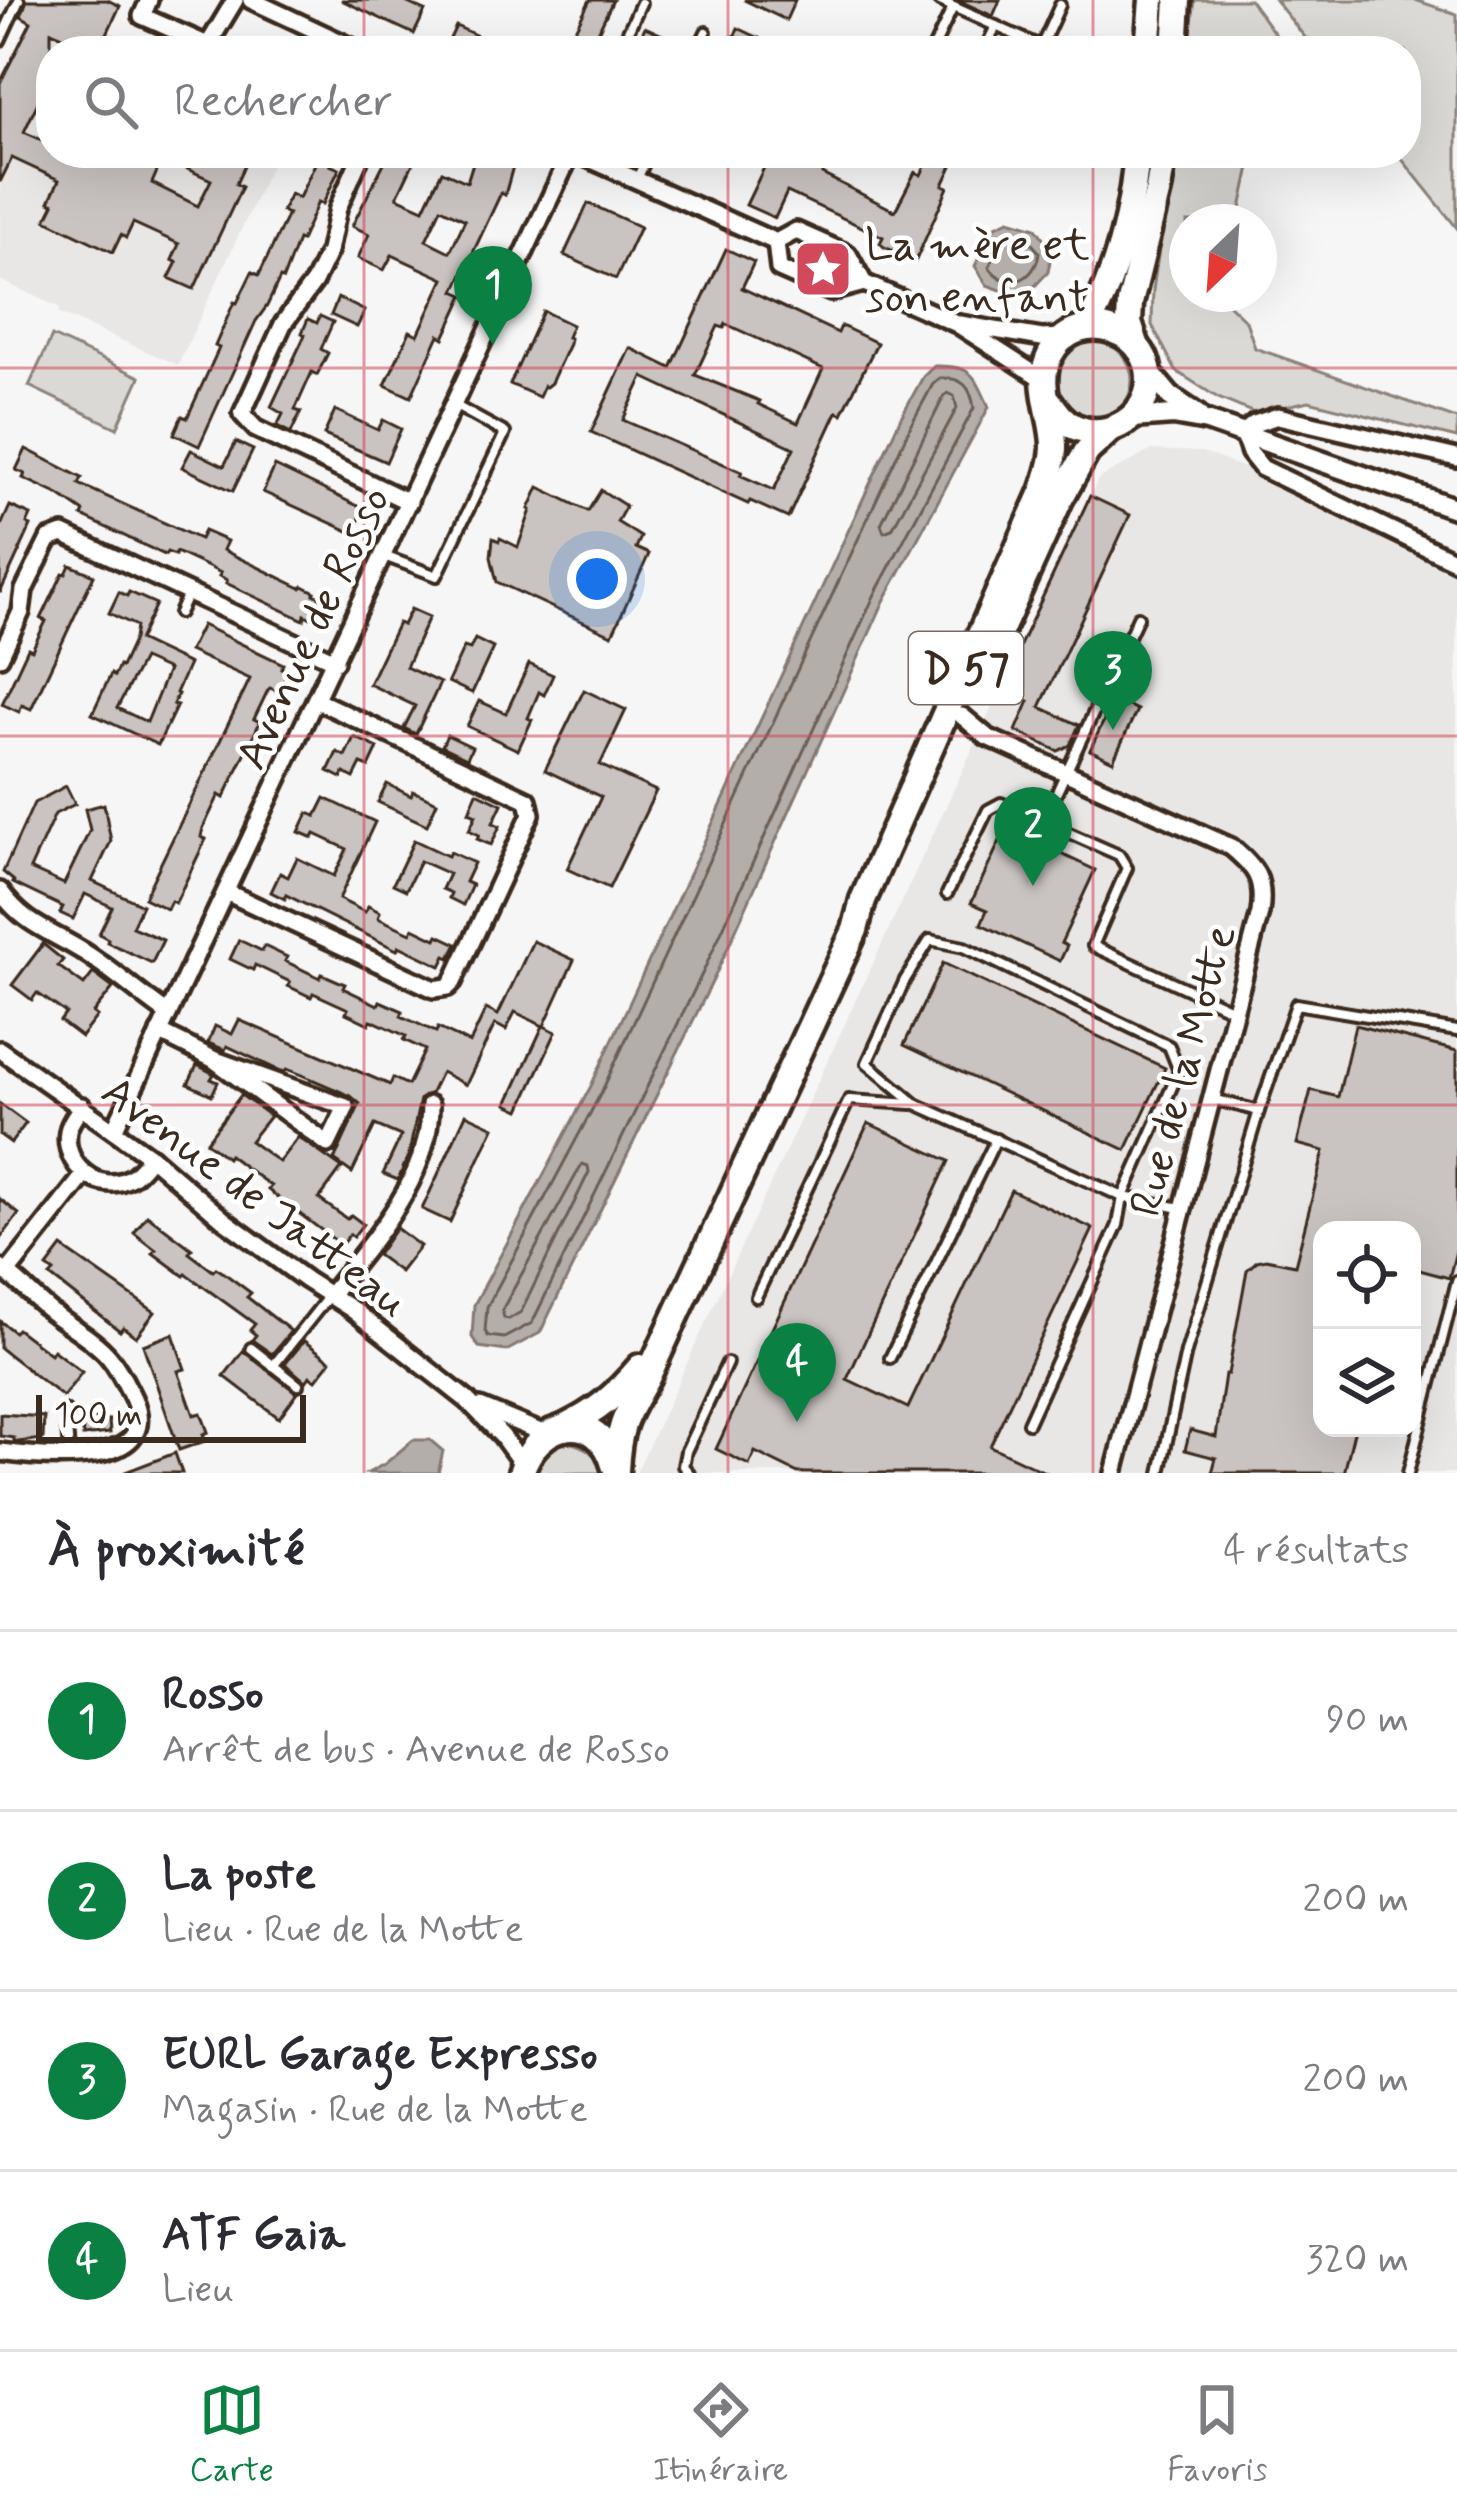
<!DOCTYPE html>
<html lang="fr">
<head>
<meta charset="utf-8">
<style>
  body { margin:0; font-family:Mynerve,sans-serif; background:#f7f7f7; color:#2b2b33 }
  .controls { position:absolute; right:36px; bottom:36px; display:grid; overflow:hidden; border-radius:24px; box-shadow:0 12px 48px #0002 }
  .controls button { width:108px; height:108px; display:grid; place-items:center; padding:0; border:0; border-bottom:3px solid #e1e1e2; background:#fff; color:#2b2b33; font:60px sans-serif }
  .compass { position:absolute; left:1169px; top:204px; width:108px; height:108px; border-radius:50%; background:#fff; box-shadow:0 12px 48px #0002; rotate:205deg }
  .scale { position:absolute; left:36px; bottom:30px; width:270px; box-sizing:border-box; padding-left:12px; border:6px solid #3b2a1e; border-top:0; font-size:33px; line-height:42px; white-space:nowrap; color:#3b2a1e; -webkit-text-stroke:9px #fff; paint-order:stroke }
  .you { position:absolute; left:597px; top:579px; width:42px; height:42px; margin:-30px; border:9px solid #fff; border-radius:50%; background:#1a73e8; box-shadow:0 0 0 18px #1a73e833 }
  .badge { display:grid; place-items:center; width:78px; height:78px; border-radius:50%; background:#0b8043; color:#fff; font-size:39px; font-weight:700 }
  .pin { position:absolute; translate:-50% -99px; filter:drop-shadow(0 3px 6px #0008) }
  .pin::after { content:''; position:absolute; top:63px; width:42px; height:36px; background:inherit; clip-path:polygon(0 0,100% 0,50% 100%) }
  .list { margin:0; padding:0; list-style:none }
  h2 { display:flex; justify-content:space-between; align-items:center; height:156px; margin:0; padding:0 48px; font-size:51px }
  h2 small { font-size:39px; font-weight:400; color:#7c7c81 }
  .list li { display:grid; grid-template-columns:78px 1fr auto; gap:36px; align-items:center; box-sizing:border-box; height:180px; padding:0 48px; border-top:3px solid #e1e1e2 }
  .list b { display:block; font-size:45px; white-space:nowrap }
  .list p { margin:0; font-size:39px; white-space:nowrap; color:#7c7c81 }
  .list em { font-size:39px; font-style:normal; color:#7c7c81 }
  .icon { flex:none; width:66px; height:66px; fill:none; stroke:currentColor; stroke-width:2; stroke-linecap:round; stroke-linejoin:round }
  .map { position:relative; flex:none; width:1457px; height:1473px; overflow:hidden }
  .search { position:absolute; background:#fff; box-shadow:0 12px 48px #0002; left:36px; right:36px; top:36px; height:132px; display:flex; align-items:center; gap:30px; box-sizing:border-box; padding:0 42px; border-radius:48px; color:#7c7c81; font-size:45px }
  .sheet { height:876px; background:#fff }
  nav { display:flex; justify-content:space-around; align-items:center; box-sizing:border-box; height:168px; border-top:3px solid #e1e1e2; background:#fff; font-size:33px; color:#7c7c81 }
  nav a { display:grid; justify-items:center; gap:6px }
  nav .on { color:#0b8043 }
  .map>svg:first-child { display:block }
  .built { fill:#e9e7e6; fill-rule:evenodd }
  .green { fill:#dbd9d6; stroke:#8b827a; stroke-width:3 }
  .water { fill:#b4aeaa; stroke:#847972; stroke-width:3 }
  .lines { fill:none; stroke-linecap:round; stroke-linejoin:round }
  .shore { stroke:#6b5f56; stroke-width:3 }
  .building { fill:#c9c3c1; stroke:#3b2a1e; stroke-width:3; fill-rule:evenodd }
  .service-casing { stroke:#3b2a1e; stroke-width:16 }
  .minor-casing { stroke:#3b2a1e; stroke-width:24 }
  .tertiary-casing { stroke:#3b2a1e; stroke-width:27 }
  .primary-casing { stroke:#3b2a1e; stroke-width:33 }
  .service { stroke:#fff; stroke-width:8 }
  .minor { stroke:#fff; stroke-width:15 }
  .tertiary { stroke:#fff; stroke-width:18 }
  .primary { stroke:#fff; stroke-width:24 }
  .grid { fill:none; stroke:#d1495b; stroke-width:3; stroke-opacity:0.55 }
  .labels { text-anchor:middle; stroke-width:9; stroke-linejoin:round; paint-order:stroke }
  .shield { fill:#fff; stroke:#766a62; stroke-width:3 }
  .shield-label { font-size:42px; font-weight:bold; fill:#3b2a1e }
  .poi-label { font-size:45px; fill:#3b2a1e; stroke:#fff; text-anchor:start }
  .street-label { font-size:45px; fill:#3b2a1e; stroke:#fff }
</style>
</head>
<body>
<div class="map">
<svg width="1457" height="1473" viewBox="0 0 1457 1473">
  <rect width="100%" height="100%" fill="#f7f6f6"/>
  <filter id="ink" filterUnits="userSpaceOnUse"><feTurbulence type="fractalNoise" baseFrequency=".00833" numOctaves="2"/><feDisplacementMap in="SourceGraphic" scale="24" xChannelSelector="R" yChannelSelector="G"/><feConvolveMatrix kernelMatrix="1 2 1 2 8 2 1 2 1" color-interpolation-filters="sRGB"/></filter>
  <g filter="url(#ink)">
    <g class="built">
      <path d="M35 0H107L120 6 109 31 152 51H51V153H277L178 365 58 313 60 308 0 280V85L14 71 7 68 30 25 26 19Z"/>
      <path d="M1152 450 1202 452 1253 471 1457 572V1473H636L1098 479ZM1322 1230H1412V1428H1322Z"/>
    </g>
    <g class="green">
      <path d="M1195 0H1250L1278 38 1275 51H1188Z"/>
      <path d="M1275 0H1415L1457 14V228L1397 153H1406V51H1316Z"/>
      <path d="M1173 153H1253L1238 222H1187V294H1222V298L1246 321 1255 348 1457 419V438L1309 401 1254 413 1218 398 1176 371 1152 325 1153 290Z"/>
      <path d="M52 336 140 377 117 428 29 386Z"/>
      <circle cx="1094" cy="380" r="38"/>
      <path d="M567 1442C586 1446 597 1453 602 1473H535C541 1455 549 1448 567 1442Z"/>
    </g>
    <g class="water">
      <path d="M1009 220 1036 228 1052 250 1048 272 1032 289 1009 293 987 285 975 266 994 227Z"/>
      <path d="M934 366C972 365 974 374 989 407L884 601 714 978 540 1333 506 1351 479 1347 472 1337 474 1305 591 1086 901 417 923 377Z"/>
      <path d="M413 1440H430L443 1451 438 1473H368L386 1463Z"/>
    </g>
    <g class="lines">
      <g class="shore">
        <path d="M1009 233 1028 239 1039 252C1036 281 1007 292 989 267L1002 238Z"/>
        <path d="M940 378C962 377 971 386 974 408L874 596 703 972 532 1323 504 1338 488 1336 485 1331 487 1307 602 1091 912 423 933 384Z"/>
        <path d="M948 393 954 396 957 408 892 529 884 532 881 524 944 396Z"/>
        <path d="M582 1164 588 1166 589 1172 521 1312 509 1319 504 1318 502 1310Z"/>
      </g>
    </g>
    <g class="building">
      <path d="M27 0H107L120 6 99 51 51 31V105L39 100 24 132 51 144V153H250L236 184 242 187 194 289 169 278 177 262 172 260 179 244 133 223 126 238 121 235 113 252 46 220 54 204 49 202 59 180 12 158 0 182V83L31 22 21 16ZM163 158 211 180 198 206 152 183Z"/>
      <path d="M341 0H401L425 11 414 34Z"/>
      <path d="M590 0H613L589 51H575L566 47Z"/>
      <path d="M744 0H795L786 20Z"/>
      <path d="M958 0H1000L993 16Z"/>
      <path d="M456 26 510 51H444Z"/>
      <path d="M645 27 669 38 663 51H634Z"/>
      <path d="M738 28 759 38 753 51H728Z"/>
      <path d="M320 153H336L330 165 339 169 323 204 318 202 301 241 298 240 283 279 280 278 267 306 256 321 199 446 174 434 182 416 187 418 219 348 215 346 234 302 237 303 252 272 259 275 288 214 282 211 290 194 299 198Z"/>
      <path d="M389 153H418L397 197 424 209 442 171 467 182 476 153H494L515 159 505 195 501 193 455 291 464 295 444 338 439 335 411 397 385 385 410 331 418 335 444 279 392 255 384 270 358 258 369 234 352 226ZM441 208 465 220 450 252 426 240Z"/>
      <path d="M771 153H806L802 160 824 169 822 174 895 211 915 172 921 175 931 153H958L943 185 948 187 916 260 884 247 880 243 883 237 787 192 775 218 746 205Z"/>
      <path d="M588 203 640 227 616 279 564 255Z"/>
      <path d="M726 249 754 262 742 288 838 333 841 326 846 328 877 343 842 414 837 412 788 518 750 501 748 504 591 432 630 348 671 368ZM726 324 823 369 798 423 758 404 760 401 695 375 718 326 724 328ZM643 377 794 448 774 490 740 475 742 472 623 420Z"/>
      <path d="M338 298 365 311 357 327 331 315Z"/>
      <path d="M543 311 572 325 567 337 570 338 569 344 551 383 546 387 544 386 539 397 510 384Z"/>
      <path d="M320 316 333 322 321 349 328 353 317 375 312 372 295 410 301 412 291 433 277 426 283 414 271 407 305 335 302 333 308 319 317 323Z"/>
      <path d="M335 410 378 430 383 420 401 429 386 462 324 435Z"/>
      <path d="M236 442 253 450 233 491 182 467 191 450 224 466Z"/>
      <path d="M26 449 82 478 79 484 200 539 204 531 227 541 223 550 301 588 303 586 315 592 314 594 322 598 313 619 305 615 304 620 226 583 227 580 219 576 221 573 176 552 175 555 167 552 165 555 82 516 84 512 59 495 23 478 25 474 16 470Z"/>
      <path d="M275 466 364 509 353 533 263 492Z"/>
      <path d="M539 487 588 511 601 490 626 506 617 522 641 537 636 548 649 554 612 635 497 582 491 557 493 538 499 541 500 538 518 547 531 510 529 509Z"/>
      <path d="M1090 496 1130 515 1040 707 1079 725 1070 745 1058 751 1016 731 1029 701 1000 688Z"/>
      <path d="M10 506 31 515 27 524 31 526 0 593V528Z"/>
      <path d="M70 565 94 575 31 709 22 705 19 712 2 704 28 648 32 650 46 621 41 619 63 573 66 574Z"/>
      <path d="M119 592 127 596 129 592 156 604 139 640 189 664 176 693 178 694 173 704 177 705 158 745 92 714 111 674 114 676 119 666 121 667 134 639 136 626 109 613ZM143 659 168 670 147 722 117 708Z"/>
      <path d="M411 609 429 617 406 667 440 683 416 734 404 728 415 706 369 684 398 623 403 625Z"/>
      <path d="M202 625 283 664 281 668 288 671 279 692 270 688 268 690 254 719 260 722 224 798 219 795 203 828 201 837 206 839 177 900 175 903 171 901 167 909 144 898 250 679 189 651Z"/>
      <path d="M475 639 493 648 472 693 448 682 464 647 470 649Z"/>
      <path d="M529 664 553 675 544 695 539 692 528 718 532 720 518 750 467 726 479 701 506 713Z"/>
      <path d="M584 690 626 710 600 765 656 791 609 888 567 869 601 797 545 770Z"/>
      <path d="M1114 699 1137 710 1113 761 1090 750Z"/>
      <path d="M447 735 472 747 467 758 442 746Z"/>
      <path d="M354 737 378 748 369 767 361 764 354 778 344 773 342 778 328 771 337 752 345 756Z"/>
      <path d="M387 784 411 796 413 791 437 802 427 825 378 802Z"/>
      <path d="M66 786 75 804 55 814 30 869 64 884 90 830 85 809 104 804 111 841 92 881 142 905 132 927 163 940 152 963 107 942 108 939 99 934 112 907 85 894 73 919 60 913 63 907 13 883 14 881 3 872 34 803Z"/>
      <path d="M477 792 502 804 493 823 500 826 491 845 477 839 479 835 469 830 476 815 469 812Z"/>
      <path d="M325 798 375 822 339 899 365 912 368 906 380 912 378 918 411 933 413 928 436 939 438 935 457 944 450 958 446 956 441 966 399 946 397 950 286 895 285 899 271 892 280 873 288 877 297 858 334 876 347 849 315 834 313 838 299 832 308 813 316 816Z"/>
      <path d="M1006 828 1095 870 1061 943 1067 946 1060 961 981 924 987 910 971 903Z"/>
      <path d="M414 840 448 856 450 852 474 863 465 882 472 885 463 905 449 898 451 893 442 889 449 874 420 861 406 890 393 884Z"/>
      <path d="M239 940 262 951 264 946 287 957 285 961 320 978 322 974 345 984 343 988 378 1005 380 1001 403 1011 401 1016 436 1032 438 1028 470 1043 486 1009 498 1015 533 941 574 960 544 1026 556 1032 520 1110 507 1104 543 1026 515 1012 506 1030 495 1024 466 1085 441 1072 431 1093 420 1099 409 1154 398 1180 383 1174 401 1136 375 1125 352 1173 334 1160 360 1104 351 1096 302 1075 287 1069 285 1072 278 1070 227 1046 225 1050 208 1043 215 1026 232 1034 239 1020 390 1085 393 1078 408 1085 425 1050 404 1040 406 1036 371 1020 369 1024 346 1013 348 1009 313 993 311 997 288 986 290 982 255 965 253 970 230 959Z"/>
      <path d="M43 944 63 960 58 966 84 985 93 973 113 988 93 1013 97 1016 81 1037 60 1021 66 1013 37 993 32 1000 12 985Z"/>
      <path d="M943 963 1165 1068 1126 1150 904 1045Z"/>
      <path d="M1355 1025 1457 1051V1247L1449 1278 1412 1268V1230H1322V1428H1355L1344 1473H1212L1216 1458 1185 1450 1190 1430 1216 1437 1225 1374H1228L1247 1270 1257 1261 1266 1259 1295 1265 1324 1151 1297 1144 1311 1090 1338 1097Z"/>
      <path d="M197 1065 214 1074 211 1079 218 1082 212 1095 188 1084Z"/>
      <path d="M241 1095 270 1116 250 1141 279 1162 298 1137 342 1168 319 1199 347 1219 351 1215 363 1224 353 1237 350 1234 341 1245 268 1190 271 1186 246 1168 229 1155 227 1158 206 1142Z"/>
      <path d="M0 1104 26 1123 11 1143 0 1135Z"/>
      <path d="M466 1114 494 1127 450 1222 422 1209Z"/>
      <path d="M868 1123 949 1161 847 1379 908 1408 1011 1190 1093 1229 990 1446 1047 1473H798L755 1452 749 1465 716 1449Z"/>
      <path d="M0 1199 19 1214 0 1239Z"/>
      <path d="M147 1215 192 1249 189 1253 213 1271 216 1268 224 1273 251 1293 247 1297 291 1331 272 1354 252 1340 256 1335 250 1330 255 1324 186 1274 184 1276 153 1253 156 1250 134 1233Z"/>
      <path d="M396 1228 420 1246 400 1272 377 1255Z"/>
      <path d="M62 1247 155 1312 136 1337 123 1327 120 1331 50 1276 54 1272 47 1267Z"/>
      <path d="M0 1321 14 1332 17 1329 50 1354 53 1350 82 1372 63 1397 0 1348Z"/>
      <path d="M173 1334 185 1369 178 1371 194 1415 201 1413 208 1432 203 1434 205 1441 179 1450 143 1345Z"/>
      <path d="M304 1341 331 1361 316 1380 310 1376 306 1382 285 1364Z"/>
      <path d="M243 1351 297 1393 279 1418 224 1376Z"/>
      <path d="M0 1414 44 1417 43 1439 18 1442H14V1438L0 1436Z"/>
      <path d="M82 1419 109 1420 110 1433 83 1436Z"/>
      <path d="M175 1453 182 1473H125V1472Z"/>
    </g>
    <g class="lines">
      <g class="service-casing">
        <g id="service">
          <path d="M938 0 1051 51"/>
          <path d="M0 41 19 0"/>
          <path d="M1041 47 1060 5"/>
          <path d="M619 51 641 3"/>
          <path d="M697 51 706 32"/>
          <path d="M932 51 953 7"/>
          <path d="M984 51 996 26"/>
          <path d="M637 179 649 153"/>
          <path d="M384 556 437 576 505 433 454 405"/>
          <path d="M179 613 188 594"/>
          <path d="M1044 820 1138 617"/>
          <path d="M947 894 988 810 1001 803 1119 855 1127 868 1093 946 1233 1010"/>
          <path d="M1212 1099 1259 1111"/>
          <path d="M756 1297 849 1100 912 1104"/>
          <path d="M251 1348 298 1385"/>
          <path d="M890 1358 996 1139"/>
          <path d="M273 1366 328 1297"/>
          <path d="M66 1411 69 1454"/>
          <path d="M1028 1423 1118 1225 1123 1197 1179 1071 1169 1046 964 947 930 940 905 980 867 1063 916 1104 1123 1197 1181 1208"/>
          <path d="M689 1473 683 1466 686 1451 727 1363"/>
          <path d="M1160 1473 1186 1352 1259 1111 1296 1004 1457 1031"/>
          <path d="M1408 1473 1457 1281"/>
        </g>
      </g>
      <g class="minor-casing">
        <g id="minor">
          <path d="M149 0 142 16 208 45 235 0"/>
          <path d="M251 0 360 51"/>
          <path d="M362 153 338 208 329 251 314 282 283 324 242 414 256 429 409 502"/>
          <path d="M576 153 776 242"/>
          <path d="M776 242 796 231 848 254 864 283 957 324 1044 380"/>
          <path d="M776 242 779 269 831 292 864 283"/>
          <path d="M960 324 1042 338 1064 337"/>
          <path d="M1457 458 1278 416 1254 424 1243 433 1250 453 1262 468 1457 562"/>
          <path d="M0 657 21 612 24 590 49 539 63 534 335 661"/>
          <path d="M962 716 987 737 1231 847C1256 868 1265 879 1260 913L1114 1473"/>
          <path d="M0 891C26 926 49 930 84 952 113 970 139 994 168 1014"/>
          <path d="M226 892 434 989 448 987 453 982 531 814 528 800 316 700"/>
          <path d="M159 1032 213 1059 346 1107 328 1144 213 1059"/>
          <path d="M0 1050 151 1157 224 1220 306 1280 353 1310 467 1400 502 1436 523 1465"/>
          <path d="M82 1106C76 1115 70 1121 68 1131 62 1165 99 1195 130 1178 139 1173 144 1165 151 1157"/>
          <path d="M114 1130 571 153"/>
          <path d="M0 1268C18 1280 33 1297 50 1311 69 1326 94 1339 109 1357 120 1370 126 1384 133 1398 166 1471 38 1457 0 1452"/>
          <path d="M7 1273 85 1174"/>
          <path d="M330 1295C373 1239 430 1180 430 1105"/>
          <path d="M480 1407 545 1434"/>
        </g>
      </g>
      <g class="tertiary-casing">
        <g id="tertiary">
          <path d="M1149 371 1170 396 1198 415"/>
          <path d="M1132 418 1173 415 1207 421 1457 509"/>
        </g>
      </g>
      <g class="primary-casing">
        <g id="primary">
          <path d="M1148 51 1152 0"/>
          <path d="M1175 51 1178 0"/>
          <path d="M1087 327C1117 275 1132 213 1137 153"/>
          <path d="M1136 344 1129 323 1130 303 1158 190 1164 153"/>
          <path d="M990 654 1060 499 1087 451 1110 430"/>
          <path d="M563 1428C598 1411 615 1396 640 1367"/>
          <path d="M616 1471C618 1426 625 1416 647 1378L855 930 863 900 1043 492C1048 477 1054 462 1054 446 1054 417 1035 383 1050 355 1077 303 1159 331 1148 389 1141 421 1105 440 1075 427 1063 421 1056 411 1049 401"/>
          <path d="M521 1473C537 1418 599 1409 614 1465"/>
        </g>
      </g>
      <use href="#service" class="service"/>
      <use href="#minor" class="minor"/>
      <use href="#tertiary" class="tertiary"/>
      <use href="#primary" class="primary"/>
    </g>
  </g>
  <path class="grid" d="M364 0V51M728 0V51M1093 0V51M364 153V1473M728 153V1473M1093 153V1473M0 368H1457M0 736H1457M0 1105H1457"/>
  <defs>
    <g id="sight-square" transform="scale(3)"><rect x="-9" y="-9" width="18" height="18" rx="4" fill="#d1495b" stroke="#fff"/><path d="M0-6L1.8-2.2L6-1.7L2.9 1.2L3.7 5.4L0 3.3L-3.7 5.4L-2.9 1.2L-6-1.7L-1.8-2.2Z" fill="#fff"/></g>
  </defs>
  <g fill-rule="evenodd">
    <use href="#sight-square" x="823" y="269"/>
  </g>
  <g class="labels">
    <rect class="shield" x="909" y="632" width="114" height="72" rx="9"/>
    <g class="shield-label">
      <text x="966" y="683">D 57</text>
    </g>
    <g class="poi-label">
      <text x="865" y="259">La mère et<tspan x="865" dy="52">son enfant</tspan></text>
    </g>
    <g class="street-label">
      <text transform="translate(311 627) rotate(-65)" y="16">Avenue de Rosso</text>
      <text transform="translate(1181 1070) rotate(-75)" y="16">Rue de la Motte</text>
      <text transform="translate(256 1195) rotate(37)" y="16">Avenue de Jatteau</text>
    </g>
  </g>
</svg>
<div class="controls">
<button><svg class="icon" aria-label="locate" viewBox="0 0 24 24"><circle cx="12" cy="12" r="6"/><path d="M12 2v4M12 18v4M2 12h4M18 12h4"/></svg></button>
<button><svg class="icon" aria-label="layers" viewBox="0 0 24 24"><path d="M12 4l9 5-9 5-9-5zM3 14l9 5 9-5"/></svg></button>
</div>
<svg class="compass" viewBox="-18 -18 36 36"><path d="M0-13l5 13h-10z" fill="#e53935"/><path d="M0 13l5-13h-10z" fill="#7c7c81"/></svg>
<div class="scale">100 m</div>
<div class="you"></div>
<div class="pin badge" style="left:493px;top:345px">1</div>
<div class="pin badge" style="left:1033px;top:886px">2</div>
<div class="pin badge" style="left:1113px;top:730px">3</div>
<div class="pin badge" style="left:797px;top:1422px">4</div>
<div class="search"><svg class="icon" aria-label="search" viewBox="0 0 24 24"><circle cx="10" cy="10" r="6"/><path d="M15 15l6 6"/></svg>Rechercher</div>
</div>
<section class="sheet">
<h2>À proximité<small>4 résultats</small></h2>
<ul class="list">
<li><span class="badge">1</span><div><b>Rosso</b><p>Arrêt de bus · Avenue de Rosso</p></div><em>90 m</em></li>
<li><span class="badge">2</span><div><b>La poste</b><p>Lieu · Rue de la Motte</p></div><em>200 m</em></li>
<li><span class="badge">3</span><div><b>EURL Garage Expresso</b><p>Magasin · Rue de la Motte</p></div><em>200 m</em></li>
<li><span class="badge">4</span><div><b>ATF Gaia</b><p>Lieu</p></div><em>320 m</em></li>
</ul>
</section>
<nav>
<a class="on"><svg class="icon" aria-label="map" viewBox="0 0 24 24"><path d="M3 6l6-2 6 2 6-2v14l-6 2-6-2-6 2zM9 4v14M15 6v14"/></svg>Carte</a>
<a><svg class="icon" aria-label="directions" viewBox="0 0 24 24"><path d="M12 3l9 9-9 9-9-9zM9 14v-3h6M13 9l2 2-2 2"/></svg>Itinéraire</a>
<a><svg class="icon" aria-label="saved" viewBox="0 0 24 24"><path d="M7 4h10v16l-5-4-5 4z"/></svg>Favoris</a>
</nav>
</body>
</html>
